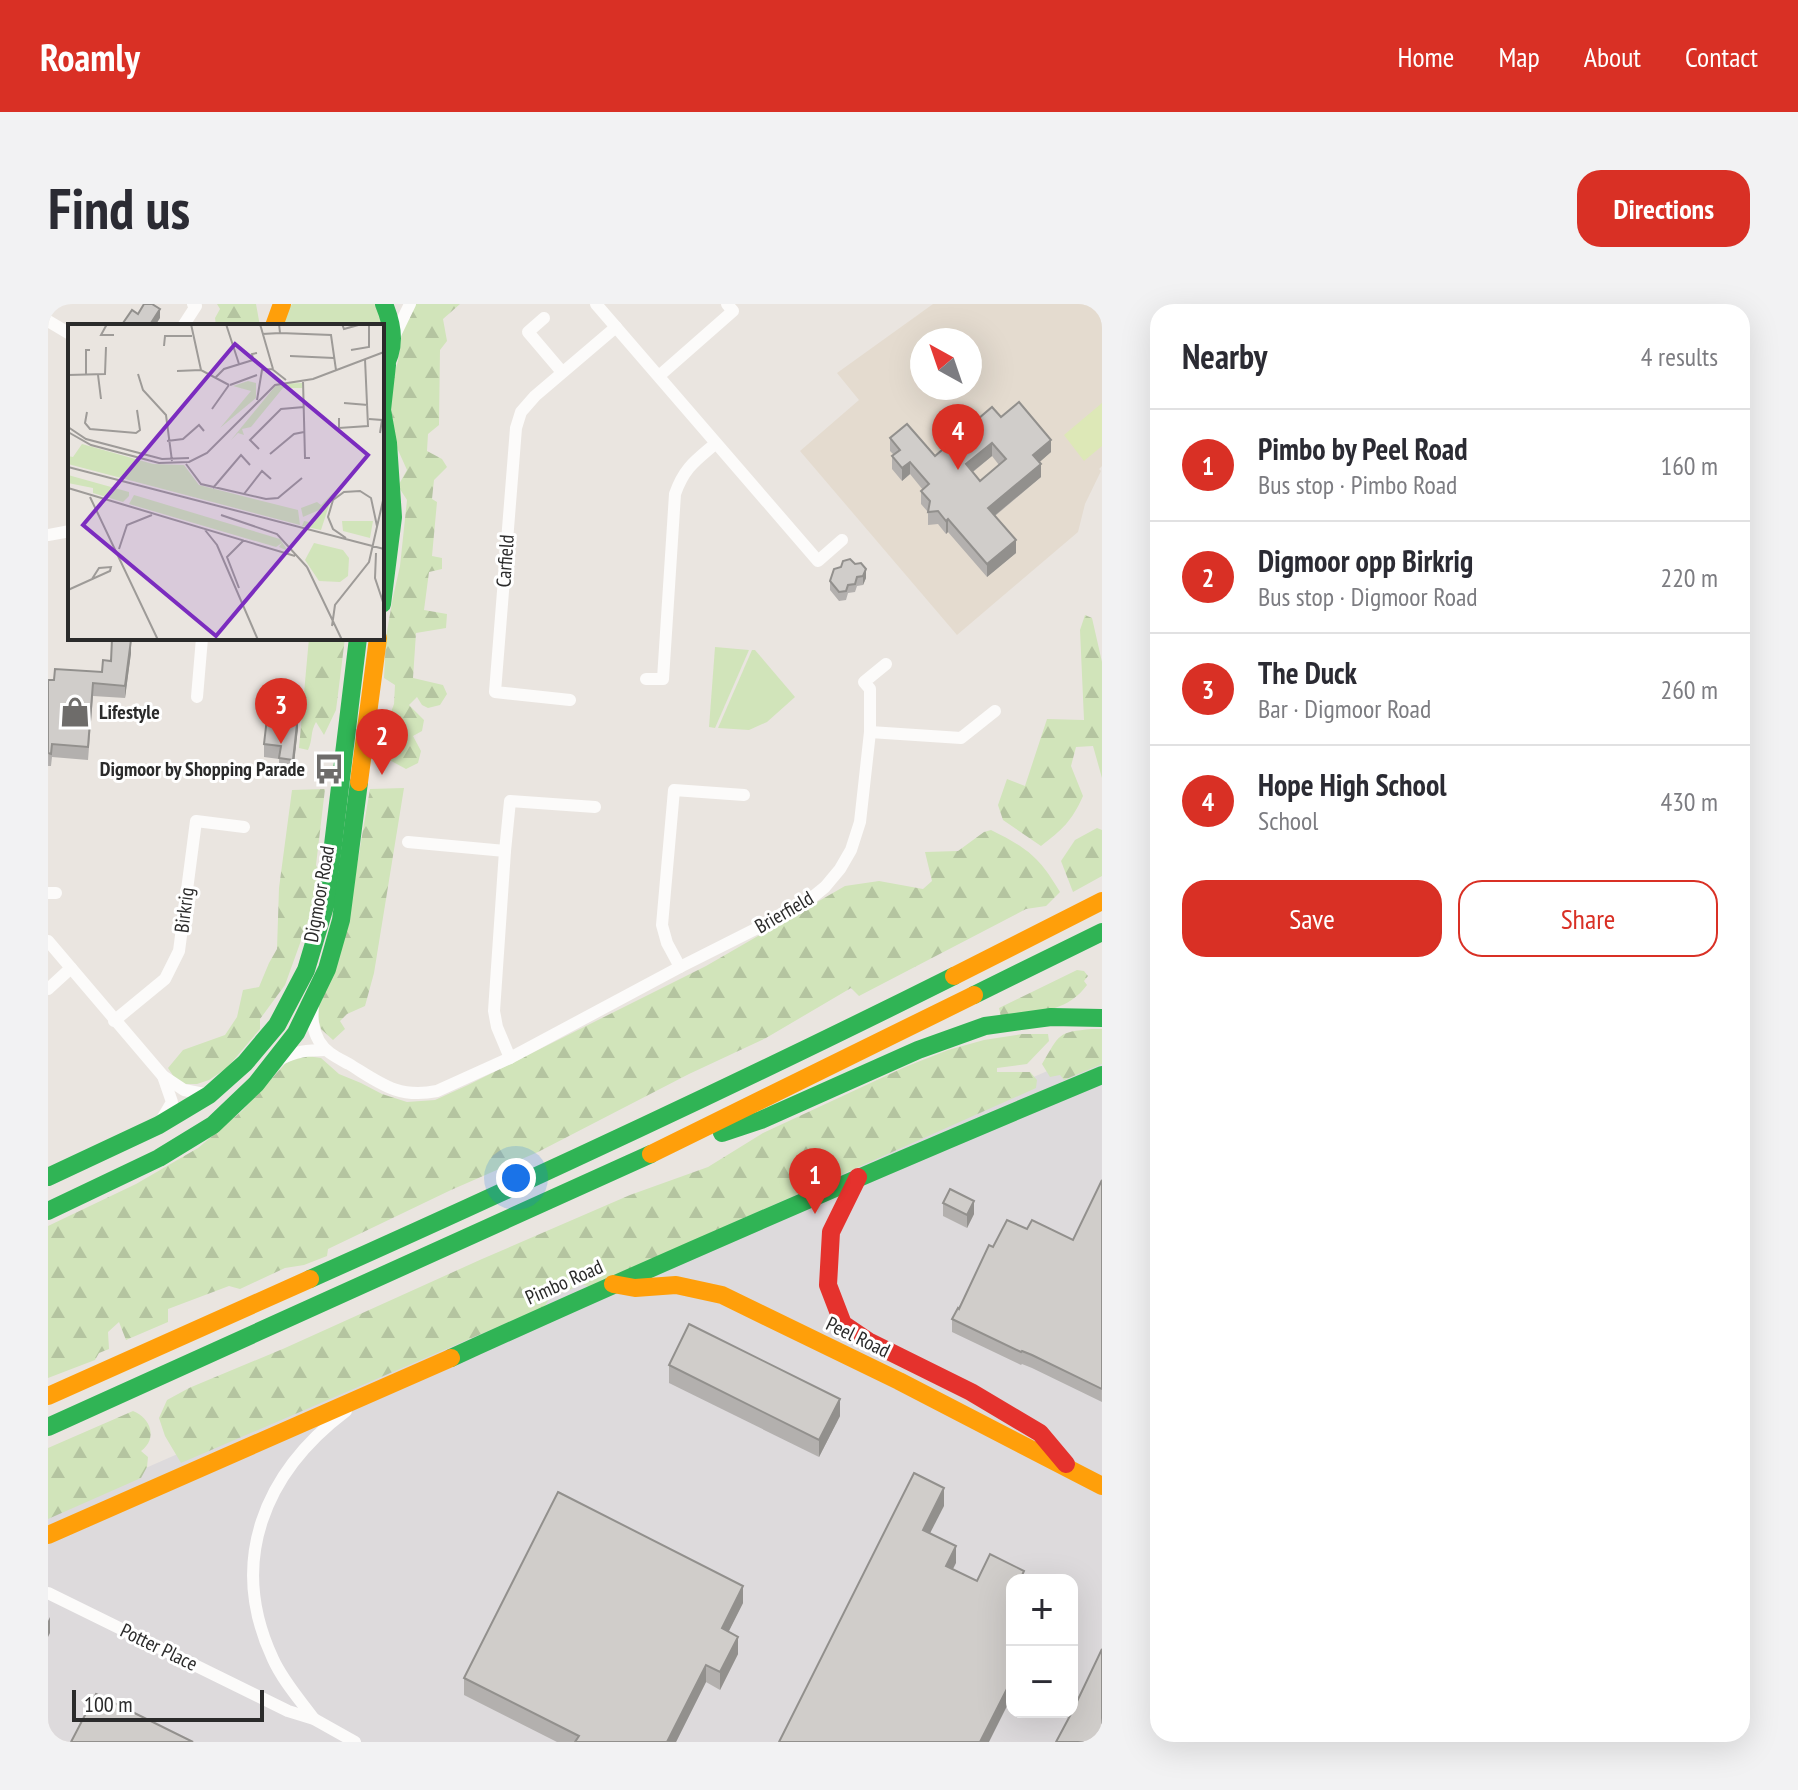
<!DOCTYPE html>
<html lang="en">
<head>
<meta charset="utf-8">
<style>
  body { margin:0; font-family:"PT Sans Narrow",sans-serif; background:#f2f2f3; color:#2b2b33 }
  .controls { position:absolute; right:24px; bottom:24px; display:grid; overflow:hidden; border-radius:16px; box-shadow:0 8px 32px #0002 }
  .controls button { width:72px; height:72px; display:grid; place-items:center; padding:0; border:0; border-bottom:2px solid #e1e1e2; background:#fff; color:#2b2b33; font:40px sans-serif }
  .compass { position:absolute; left:862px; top:24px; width:72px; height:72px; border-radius:50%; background:#fff; box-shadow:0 8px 32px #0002; rotate:320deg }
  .scale { position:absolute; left:24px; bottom:20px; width:192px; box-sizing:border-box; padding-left:8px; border:4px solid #2b2b2b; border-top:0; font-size:22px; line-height:28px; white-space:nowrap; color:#2b2b2b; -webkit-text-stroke:6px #fff; paint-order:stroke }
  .you { position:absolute; left:468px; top:874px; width:28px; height:28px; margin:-20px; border:6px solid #fff; border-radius:50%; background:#1a73e8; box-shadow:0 0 0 12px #1a73e833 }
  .badge { display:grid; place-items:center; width:52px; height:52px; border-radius:50%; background:#d93025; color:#fff; font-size:26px; font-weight:700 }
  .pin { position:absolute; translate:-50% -66px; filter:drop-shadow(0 2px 4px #0008) }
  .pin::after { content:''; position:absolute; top:42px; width:28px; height:24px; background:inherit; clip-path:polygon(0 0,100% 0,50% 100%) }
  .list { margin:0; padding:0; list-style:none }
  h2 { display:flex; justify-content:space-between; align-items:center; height:104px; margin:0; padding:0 32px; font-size:34px }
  h2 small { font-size:26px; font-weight:400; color:#7c7c81 }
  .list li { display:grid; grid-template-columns:52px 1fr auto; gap:24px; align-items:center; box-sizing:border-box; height:112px; padding:0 32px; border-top:2px solid #e1e1e2 }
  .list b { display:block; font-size:30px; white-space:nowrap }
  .list p { margin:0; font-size:26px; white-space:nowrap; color:#7c7c81 }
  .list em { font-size:26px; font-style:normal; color:#7c7c81 }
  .actions { display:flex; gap:16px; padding:24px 32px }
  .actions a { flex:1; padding:18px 0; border:2px solid #d93025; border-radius:24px; text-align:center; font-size:28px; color:#d93025 }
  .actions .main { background:#d93025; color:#fff }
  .map { position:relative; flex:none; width:1054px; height:1438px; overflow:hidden; border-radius:24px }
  header { display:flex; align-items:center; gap:48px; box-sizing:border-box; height:112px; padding:0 40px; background:#d93025; color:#fff }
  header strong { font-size:38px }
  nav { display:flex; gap:44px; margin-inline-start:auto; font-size:28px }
  .intro { display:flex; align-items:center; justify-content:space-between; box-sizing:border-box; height:192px; padding:0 48px }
  h1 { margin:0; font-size:56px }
  .button { padding:20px 36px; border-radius:24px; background:#d93025; color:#fff; font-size:28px; font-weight:700 }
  main { display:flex; gap:48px; padding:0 48px }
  aside { flex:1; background:#fff; border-radius:24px; box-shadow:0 8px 32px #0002 }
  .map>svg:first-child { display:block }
  .industrial { fill:#dddadc; fill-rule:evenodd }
  .education { fill:#e4dbcf; fill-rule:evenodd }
  .grass { fill:#d1e4ba }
  .forest { fill:url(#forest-firs) }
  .pitch { fill:#dde8b7 }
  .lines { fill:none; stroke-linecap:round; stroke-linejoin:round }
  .street { stroke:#fcfbfa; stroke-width:12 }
  .fast { stroke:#30b455; stroke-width:18 }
  .slow { stroke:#ff9f0a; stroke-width:18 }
  .jam { stroke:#e5322d; stroke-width:18 }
  .wall { fill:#b3b0ae; fill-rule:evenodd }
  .shaded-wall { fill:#92908d }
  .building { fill:#d0cdca; stroke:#92908d; stroke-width:2; fill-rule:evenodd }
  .labels { text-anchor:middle; stroke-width:6; stroke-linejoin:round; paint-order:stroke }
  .street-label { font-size:20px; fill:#2b2b2b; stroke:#fff }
  .poi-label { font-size:20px; font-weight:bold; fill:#2b2b2b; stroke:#fff; text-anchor:start }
  .inset-road { fill:none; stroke:#9e9b98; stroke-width:2 }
  .view { fill:#7b2cbf; fill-opacity:0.15; stroke:#7b2cbf; stroke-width:4 }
  .inset-edge { fill:none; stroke:#2b2b2b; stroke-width:4 }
</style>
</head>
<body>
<header>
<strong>Roamly</strong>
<nav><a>Home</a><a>Map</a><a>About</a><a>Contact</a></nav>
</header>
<div class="intro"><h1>Find us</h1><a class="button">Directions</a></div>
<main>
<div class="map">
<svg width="1054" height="1438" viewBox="0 0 1054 1438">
  <defs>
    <pattern id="forest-firs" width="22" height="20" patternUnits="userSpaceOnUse" patternTransform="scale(2)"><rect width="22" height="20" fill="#d1e4ba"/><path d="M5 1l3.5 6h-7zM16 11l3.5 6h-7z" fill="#b4c4a0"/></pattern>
  </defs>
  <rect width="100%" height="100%" fill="#eae5e0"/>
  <path class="industrial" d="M1054 743V1438H0V1207ZM964 1276H1024V1408H964Z"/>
  <path class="education" d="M885 0H1054V162L1051 165 1053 167 1037 200 1030 228 909 331 752 147 811 96 789 69ZM874 36H922V84H874Z"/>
  <g class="grass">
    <path d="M244 0H328L339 29 334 53V22H234L239 7Z"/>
    <path d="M667 343 701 346 667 424 661 423Z"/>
    <path d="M704 346H707L747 393 719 418 701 426 670 424Z"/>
  </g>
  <g class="forest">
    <path d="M169 0H208L212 22H168L167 14 172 5Z"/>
    <path d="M368 0H412L395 15 399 37 392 46 391 121 380 130 379 147 394 155 399 163 386 176 384 195 389 198 384 252 394 254V265L381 268 376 306 399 310 398 324 368 329 365 374 395 381 399 390 392 401 380 404 374 401 369 393 361 401 376 416 374 427 365 432 373 447 370 459 358 465 336 453 338 422 346 400 347 381 336 374 338 333 345 293 352 262 359 196 350 182 359 166 341 126 340 91 350 57 355 21Z"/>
    <path d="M1037 311 1044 314 1054 358V474L1045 442 1028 443 1023 462 1035 492C1024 517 1014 526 993 542L955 516 950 501 959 475 977 482 999 415 1036 416 1032 326Z"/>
    <path d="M261 334H297L288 406 276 431 268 418C262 428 265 436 260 446L251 444Z"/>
    <path d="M356 484 326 669 317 702 299 710 292 717 297 725 285 736 273 725 268 707 300 614 322 485Z"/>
    <path d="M277 485 268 561 273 571 268 595 237 681 212 715V725L179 764 161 776 149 780H137L126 773 120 764 135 746 177 731 189 713 195 686 211 683 221 659 229 645 231 584 244 486Z"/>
    <path d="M1049 524 1054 526V572L1025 588 1013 557 1027 536Z"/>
    <path d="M943 526C979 544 991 552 1012 588L998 602 978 605 811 692 803 684 718 734 641 770 490 848 403 886 280 945 279 952 256 961 237 964 192 985 181 982 120 1005V1018L78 1036 71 1018 60 1028 61 1045 51 1049 47 1056 0 1074V922L88 880 150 844 194 807 237 760 249 753 259 752 273 754 291 770 313 779 334 790 359 798 387 796 420 781 658 662 797 582 831 577 875 585 884 577 877 548 910 547 936 528Z"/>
    <path d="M1029 666 1036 667 1040 672 1036 677 1039 681C1018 710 985 708 953 713L951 704Z"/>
    <path d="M1044 725H1054V760L1016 776 1012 771 1002 773 994 760C1012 730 1009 728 1044 725Z"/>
    <path d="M974 730H1000L1001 737 979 760 949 764V768H982L989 776 988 784 541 983 535 980 502 994 496 1003 133 1159 117 1132 111 1114 119 1096 141 1084 237 1044 434 955 582 891 660 863 715 829 857 763 900 746 936 736Z"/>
    <path d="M85 1107C103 1114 110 1135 93 1147L100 1153 99 1163 93 1174 0 1215V1144Z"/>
  </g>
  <path class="pitch" d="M1054 99V142L1036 157 1016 131Z"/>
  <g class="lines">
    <g class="street">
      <path d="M548 0 770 257 794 236"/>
      <path d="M496 14 480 28 514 68"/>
      <path d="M0 17 22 30"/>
      <path d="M135 22 148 2 145 0"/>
      <path d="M346 33 362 0"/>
      <path d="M611 72 685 7 679 0"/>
      <path d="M0 231 22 227"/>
      <path d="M598 375H615L627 190C636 164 647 157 667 140"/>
      <path d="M149 393 154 334"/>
      <path d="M522 396 447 388 468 124 473 108 487 92 568 23"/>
      <path d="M822 428 913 434 947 407"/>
      <path d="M360 538 457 547"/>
      <path d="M0 589H8"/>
      <path d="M0 637 115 772 136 786 161 791"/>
      <path d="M632 663 619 639 614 621 626 486 696 491"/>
      <path d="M0 685 23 664"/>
      <path d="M265 701C264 714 264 725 271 737 278 749 290 754 301 760 332 779 350 795 389 787L462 754 632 663 755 601 777 583 792 565 803 546 812 518 822 428V385L816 378 838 360"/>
      <path d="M66 717 117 675 131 647 148 517 196 523"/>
      <path d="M462 754 449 723 446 707 457 547 462 497 547 503"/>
      <path d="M231 756C247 747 260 746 278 746"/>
      <path d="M111 820 124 798 115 772"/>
      <path d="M0 1289 240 1407 266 1415 307 1438"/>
      <path d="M266 1415C252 1396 235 1377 225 1355 179 1257 217 1168 298 1107"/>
    </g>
    <g class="fast">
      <path d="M334 67C348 45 346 24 336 0"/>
      <path d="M334 300 345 213 340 139 334 106 339 61"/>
      <path d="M926 691 1054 628"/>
      <path d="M674 829 713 816 870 746 937 722 1003 713 1054 714"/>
      <path d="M0 873 111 821 161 791 197 759 229 721 258 666 278 599 310 334"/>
      <path d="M0 907 111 854 165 821 208 780 248 729 279 665 293 616 311 478"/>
      <path d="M262 975C479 878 694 778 906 672"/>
      <path d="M403 1054C618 956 836 862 1054 771"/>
      <path d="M0 1123 603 850"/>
    </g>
    <g class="slow">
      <path d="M226 22 234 0"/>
      <path d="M311 478 330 334"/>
      <path d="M906 672 1054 597"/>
      <path d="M603 850 926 691"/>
      <path d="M565 980 587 984 628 981 674 991 851 1077 1054 1182"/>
      <path d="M0 1092 262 975"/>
      <path d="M0 1231 403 1054"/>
    </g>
    <path class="jam" d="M810 873 783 928 780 981 795 1020 820 1037 923 1088 992 1129 1018 1160"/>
  </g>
  <g class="wall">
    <path d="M953 113 1003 148 991 158 993 173 947 212 968 249 939 273 900 228 898 230 890 220 880 221V208L873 200V187L875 186 862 170 854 177 844 165V152L846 151 842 147V134L887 152ZM944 152 951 161 932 177 925 168Z"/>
    <path d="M793 263 818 274 815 281 809 282 807 288 800 289 798 296 791 297 782 286V277Z"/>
    <path d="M83 349 77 394 45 392 40 456 4 453 3 462H0V376H6L54 368 63 357Z"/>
    <path d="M247 411 250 424 245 468 231 467V455L216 453V440L229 415Z"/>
    <path d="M1054 876V1098L984 1064 974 1060 973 1061 904 1028V1015L945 943 979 925 1025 936Z"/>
    <path d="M895 899 926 910 919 924 895 912Z"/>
    <path d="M621 1061 792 1112 771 1153 621 1079Z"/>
    <path d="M695 1299 680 1328 690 1350 672 1386 658 1378 628 1438H509L416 1391V1374Z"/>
  </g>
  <g class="shaded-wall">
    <path d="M112 5V14L107 22H101Z"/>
    <path d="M1003 136V148L985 164V151Z"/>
    <path d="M944 139V152L918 173V160Z"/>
    <path d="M862 158V170L854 177V164Z"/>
    <path d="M993 160V173L940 217V204Z"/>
    <path d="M900 215V228L898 230V217Z"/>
    <path d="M968 236V249L939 273V260Z"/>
    <path d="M818 265V274L815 281V272Z"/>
    <path d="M83 336V349L77 394V382Z"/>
    <path d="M250 411V424L245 468V456Z"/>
    <path d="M926 897V910L919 924V911Z"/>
    <path d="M792 1095V1112L771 1153V1136Z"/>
    <path d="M896 1184V1202L875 1243V1226Z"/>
    <path d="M908 1242V1259L898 1279V1262Z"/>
    <path d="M695 1282V1299L674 1341V1324Z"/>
    <path d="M2 1313V1329L0 1333V1317Z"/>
    <path d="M690 1333V1350L672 1386V1368Z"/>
    <path d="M658 1361V1378L628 1438H619Z"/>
    <path d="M964 1375V1392L941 1438H932Z"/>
  </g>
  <g class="building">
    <path d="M96 0H104L112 5 101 22H79L75 19 84 6 90 10Z"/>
    <path d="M971 98 1003 136 985 151 993 160 940 204 968 236 939 260 900 215 898 217 890 207 880 208 882 197 873 187 881 180 862 158 854 164 844 152 852 146 842 134 859 120 887 152 944 103 953 113ZM944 139 958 155 932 177 918 160Z"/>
    <path d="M802 255 807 260 813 259 818 265 815 272 809 273 807 280 800 281 798 287 791 288 782 277 786 265 793 263 795 257Z"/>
    <path d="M64 335 83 336 77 382 45 379 40 443 4 440 3 450 0 449V376H6L7 365 54 368 55 356 63 357Z"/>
    <path d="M230 406 247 408V411H250L245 456 231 454 233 442 216 440 219 414 229 415Z"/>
    <path d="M1054 876V1085L984 1051 974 1047 973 1048 904 1015 910 1004 911 1005 941 941 945 943 959 916 979 925 984 916 1025 936Z"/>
    <path d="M902 885 926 897 919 911 895 899Z"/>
    <path d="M641 1020 792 1095 771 1136 621 1061Z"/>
    <path d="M866 1169 896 1184 875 1226 908 1242 898 1262 929 1277 942 1250 976 1267 972 1276H964V1375L932 1438H731Z"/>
    <path d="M510 1188 695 1282 674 1324 690 1333 672 1368 658 1361 619 1438H527L531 1432 416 1374Z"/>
    <path d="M1054 1345V1438H1008L1024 1408Z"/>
    <path d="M48 1390 145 1438H23Z"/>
  </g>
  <defs>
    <g id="shop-bare" transform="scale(2.4)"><path d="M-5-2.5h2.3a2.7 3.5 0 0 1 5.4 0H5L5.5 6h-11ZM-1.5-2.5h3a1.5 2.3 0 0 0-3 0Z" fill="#6e6c6a" stroke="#fff" stroke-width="2.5" paint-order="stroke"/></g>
    <g id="bus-bare" transform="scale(2.4)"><path d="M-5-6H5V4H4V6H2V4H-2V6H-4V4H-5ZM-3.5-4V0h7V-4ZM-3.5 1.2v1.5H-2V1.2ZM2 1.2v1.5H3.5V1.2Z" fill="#6e6c6a" stroke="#fff" stroke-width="2.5" paint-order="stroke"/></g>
  </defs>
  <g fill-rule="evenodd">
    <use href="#shop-bare" x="27" y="408"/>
    <use href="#bus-bare" x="281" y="465"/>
  </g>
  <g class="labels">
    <g class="street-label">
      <text transform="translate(457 257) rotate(-86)" y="7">Carfield</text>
      <text transform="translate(271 590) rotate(-80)" y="7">Digmoor Road</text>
      <text transform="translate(136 606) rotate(-83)" y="7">Birkrig</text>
      <text transform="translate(736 608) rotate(-30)" y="7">Brierfield</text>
      <text transform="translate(516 978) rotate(-24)" y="7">Pimbo Road</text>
      <text transform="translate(810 1033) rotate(26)" y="7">Peel Road</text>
      <text transform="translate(111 1343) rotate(26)" y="7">Potter Place</text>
    </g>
    <g class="poi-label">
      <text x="51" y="415">Lifestyle</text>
      <text x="257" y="472" text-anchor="end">Digmoor by Shopping Parade</text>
    </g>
  </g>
  <g transform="translate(20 20)">
    <rect width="316" height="316" fill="#eae5e0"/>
    <path d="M180 57 188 59V74L152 104 183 67 165 62ZM234 59V64H215L183 103 174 105 176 111 170 109 163 116 209 60ZM14 120 85 140 116 141 131 161 230 186 232 201 0 140V132L5 133ZM0 151 61 168V172L55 178 25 169V164L0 159ZM265 169 253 206 234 202 236 197 246 199 251 186 235 193 233 184 249 178 253 181ZM66 171 212 215 220 227 211 223 214 219 208 223 61 180ZM274 197H305L302 214 275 207ZM246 219 275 226 281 234 280 252 272 258 251 257 237 236Z" fill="#d1e4ba"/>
    <path class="inset-road" d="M39 0 33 11H46M123 0 133 46M158 0 171 40M192 0 205 45M274 0 276 5 294 0M212 9 263 11 268 46M194 10 212 9 211 0M96 22 97 12H124M283 26 301 23V0M222 32 266 34M109 47 133 46 161 61M70 50 75 66 98 91 104 137M0 51 37 50 38 23M18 51V26H22M30 51 33 75M148 53 156 45 185 36 184 30 189 29M235 56 237 134H242M162 61 189 51M189 76 194 46 204 45 218 56M276 79 300 81M144 85 161 61M19 88 17 99 22 105 68 109 72 106 69 86M271 94V104L300 102 297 35M301 95 314 96 312 109M0 103 18 115 94 135 121 134M0 108 23 121 91 139 121 138 139 129 207 61 245 55 316 28M99 117 115 115 131 101 136 107M191 125 182 116 213 85 236 83M202 130 226 110 236 108M118 140 133 160 198 175 210 174 234 154M0 143 316 225M0 164 227 232M145 164 173 131 182 141M176 170 194 147 203 155M22 173 90 316M153 191 209 210 239 243M137 206 149 221 190 316M278 214 265 205 260 193 265 176 276 168 292 167 303 174 309 202M51 225 59 201 84 191M308 229 307 254 316 281M239 243 274 316M171 264 159 233 176 216M0 266 42 247 43 243 31 244 24 255M264 302 267 281 301 238 316 172"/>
    <path class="view" d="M167 20 300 131 148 312 15 201Z"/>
    <rect width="316" height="316" class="inset-edge"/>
  </g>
</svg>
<div class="controls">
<button>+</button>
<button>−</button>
</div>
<svg class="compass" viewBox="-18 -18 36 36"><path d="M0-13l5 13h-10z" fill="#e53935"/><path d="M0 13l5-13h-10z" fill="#7c7c81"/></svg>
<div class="scale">100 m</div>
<div class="you"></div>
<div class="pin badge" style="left:767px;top:910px">1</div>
<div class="pin badge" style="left:334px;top:471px">2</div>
<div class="pin badge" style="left:233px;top:440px">3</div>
<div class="pin badge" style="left:910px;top:166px">4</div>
</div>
<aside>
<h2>Nearby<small>4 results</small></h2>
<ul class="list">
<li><span class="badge">1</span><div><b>Pimbo by Peel Road</b><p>Bus stop · Pimbo Road</p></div><em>160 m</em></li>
<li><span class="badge">2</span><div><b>Digmoor opp Birkrig</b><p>Bus stop · Digmoor Road</p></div><em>220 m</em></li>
<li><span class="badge">3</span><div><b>The Duck</b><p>Bar · Digmoor Road</p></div><em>260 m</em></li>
<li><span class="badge">4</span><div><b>Hope High School</b><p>School</p></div><em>430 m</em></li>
</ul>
<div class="actions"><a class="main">Save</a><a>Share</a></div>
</aside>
</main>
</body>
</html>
